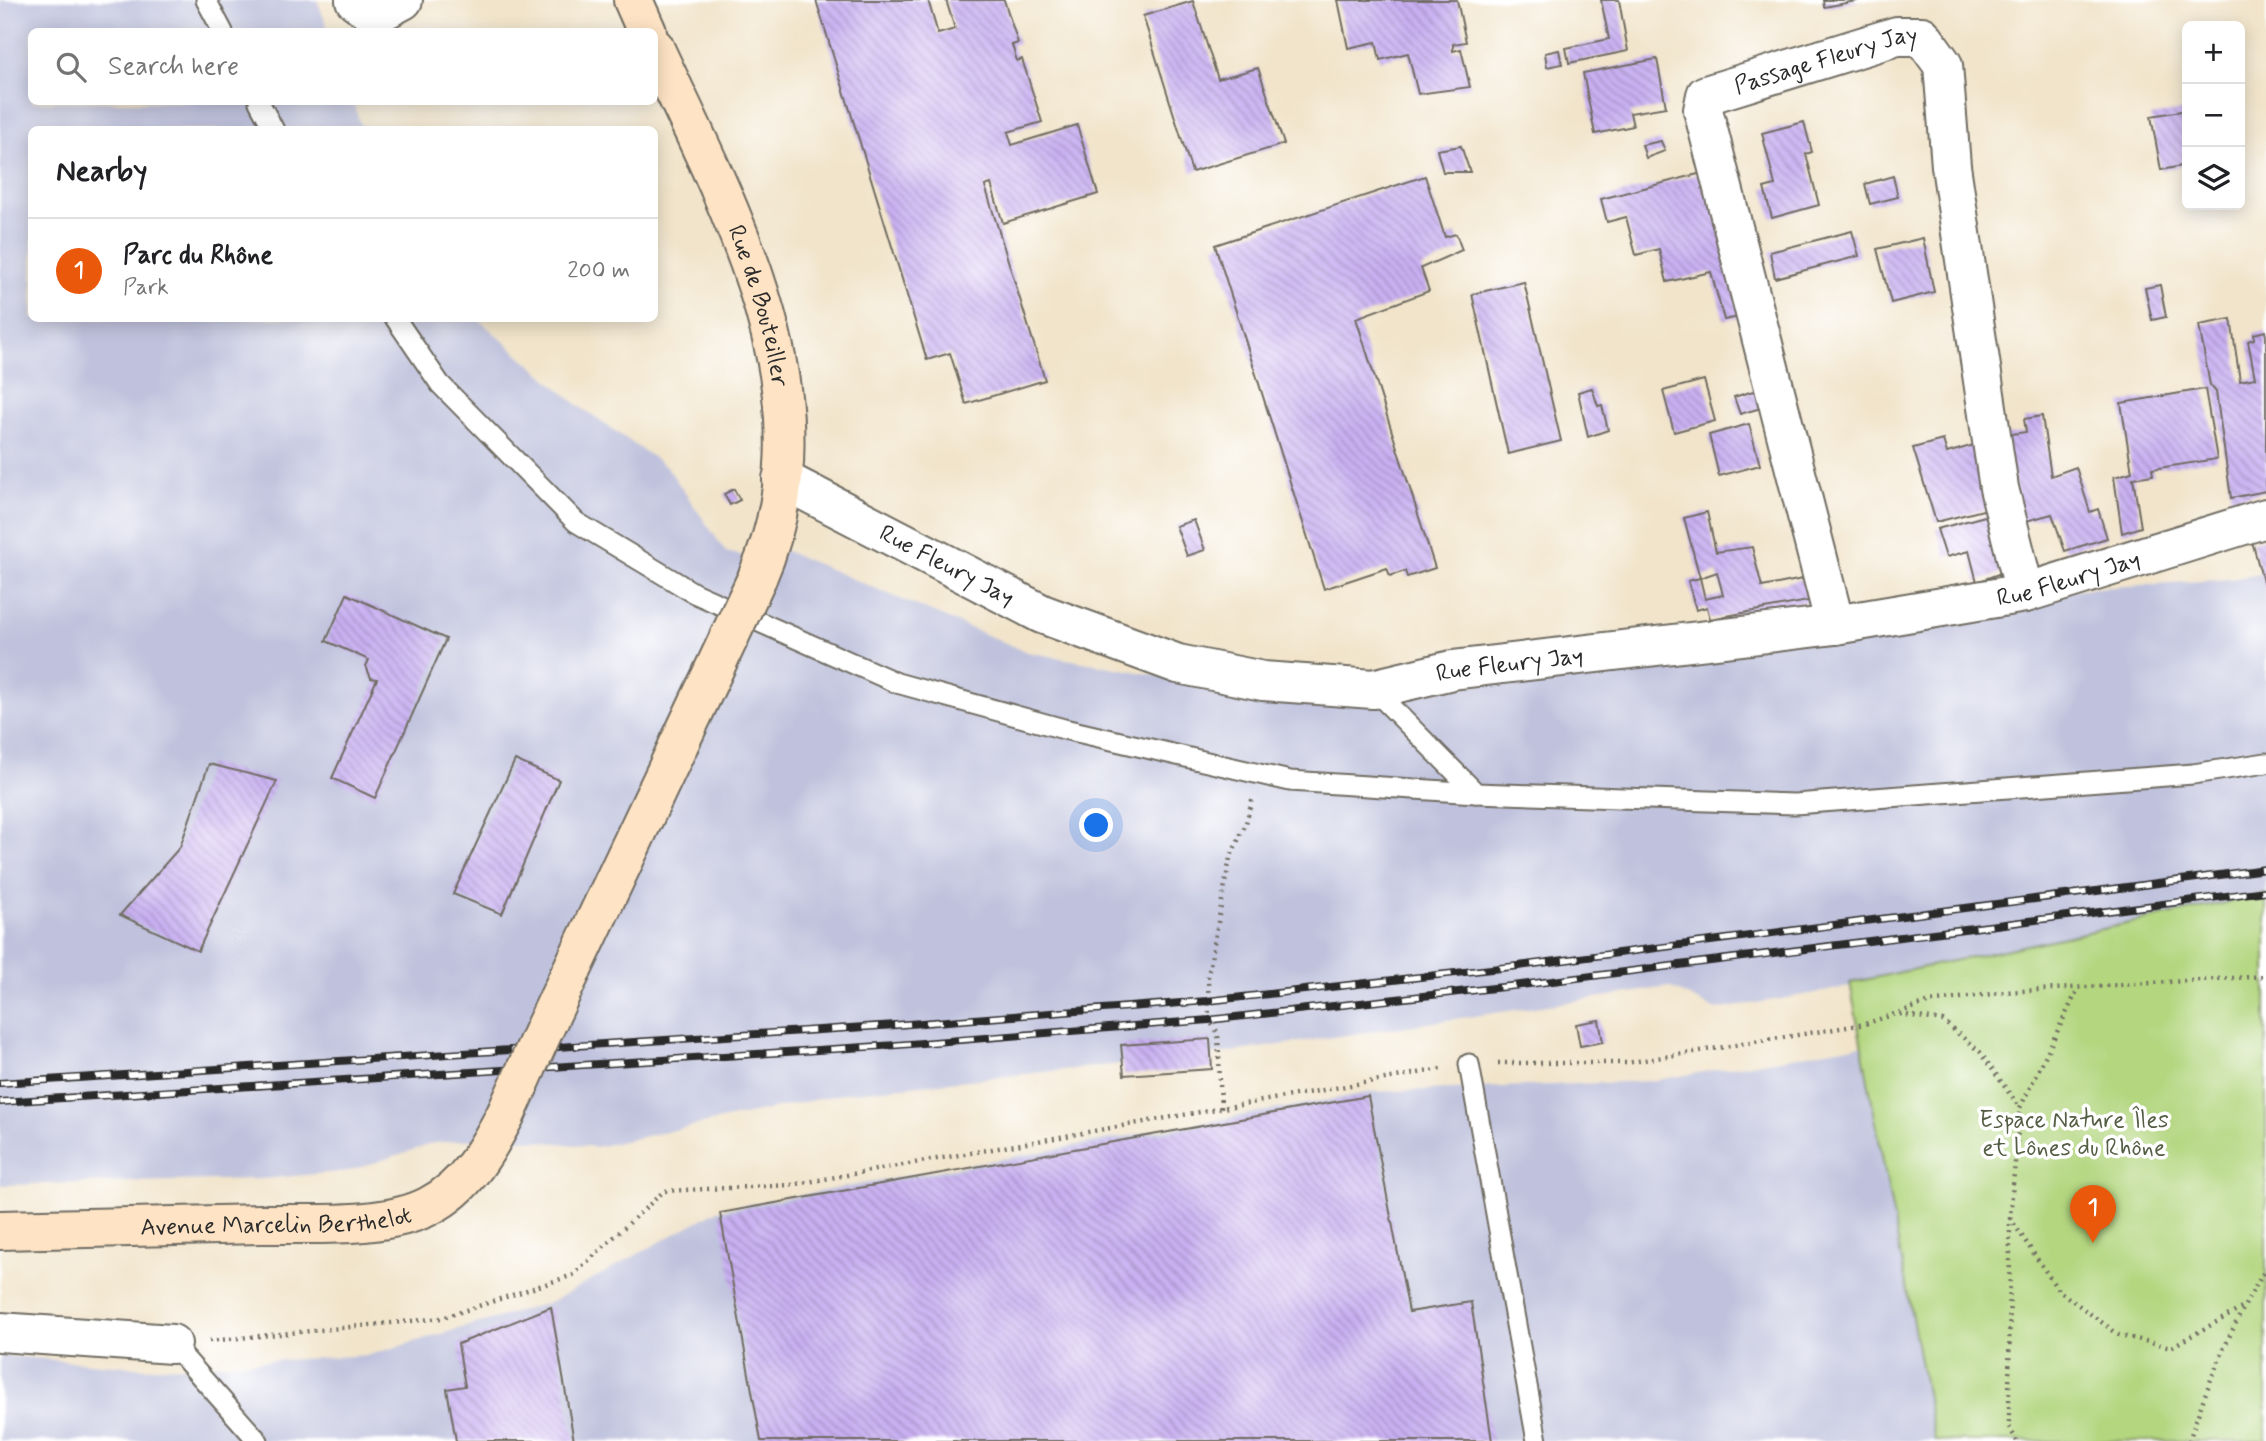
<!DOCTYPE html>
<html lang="en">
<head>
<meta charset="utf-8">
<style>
  body { margin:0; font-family:Mynerve,sans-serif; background:#f6f6f6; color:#202124 }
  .controls { position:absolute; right:21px; top:21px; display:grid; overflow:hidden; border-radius:10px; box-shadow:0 4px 18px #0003 }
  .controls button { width:63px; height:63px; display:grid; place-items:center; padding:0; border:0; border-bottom:2px solid #e0e0e0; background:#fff; color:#202124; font:35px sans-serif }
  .you { position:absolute; left:1097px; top:826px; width:24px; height:24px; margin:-18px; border:5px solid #fff; border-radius:50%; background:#1a73e8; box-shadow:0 0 0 10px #1a73e833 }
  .badge { display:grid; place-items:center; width:46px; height:46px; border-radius:50%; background:#ea580c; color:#fff; font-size:23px; font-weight:700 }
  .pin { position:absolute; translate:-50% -58px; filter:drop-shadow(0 2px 4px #0008) }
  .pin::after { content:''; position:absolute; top:37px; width:24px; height:21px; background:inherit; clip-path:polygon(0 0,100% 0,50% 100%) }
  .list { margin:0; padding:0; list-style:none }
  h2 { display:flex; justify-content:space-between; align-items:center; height:91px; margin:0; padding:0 28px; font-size:30px }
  h2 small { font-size:23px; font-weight:400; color:#757577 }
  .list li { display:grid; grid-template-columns:46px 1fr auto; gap:21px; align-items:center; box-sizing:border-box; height:105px; padding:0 28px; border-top:2px solid #e0e0e0 }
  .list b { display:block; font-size:26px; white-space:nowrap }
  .list p { margin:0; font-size:23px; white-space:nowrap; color:#757577 }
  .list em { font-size:23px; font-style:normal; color:#757577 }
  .icon { flex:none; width:38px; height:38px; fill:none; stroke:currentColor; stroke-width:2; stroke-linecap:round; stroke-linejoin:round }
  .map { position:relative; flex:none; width:2266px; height:1441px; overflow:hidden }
  .search { position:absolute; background:#fff; box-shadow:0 4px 18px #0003; left:28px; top:28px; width:630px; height:77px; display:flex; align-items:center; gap:18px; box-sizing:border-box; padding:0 24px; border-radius:10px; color:#757577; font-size:26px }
  .panel { position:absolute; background:#fff; box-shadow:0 4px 18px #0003; left:28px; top:126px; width:630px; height:196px; border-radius:10px }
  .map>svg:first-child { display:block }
  .industrial { fill:#c0c2dd }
  .park { fill:#b3d67f; stroke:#6f8055; stroke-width:2 }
  .building { fill:url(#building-back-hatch); fill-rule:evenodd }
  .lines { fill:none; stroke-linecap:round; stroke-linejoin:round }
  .lane-casing { stroke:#706c63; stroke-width:23 }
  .street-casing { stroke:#706c63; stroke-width:42 }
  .secondary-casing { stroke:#706c63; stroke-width:42 }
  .path { stroke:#706c63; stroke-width:4.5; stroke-dasharray:2 5; stroke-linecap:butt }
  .lane { stroke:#fff; stroke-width:19 }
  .street { stroke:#fff; stroke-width:38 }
  .secondary { stroke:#fee4c5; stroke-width:38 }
  .rail-casing { stroke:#2b2b2b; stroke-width:8 }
  .rail { stroke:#fff; stroke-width:5; stroke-dasharray:16; stroke-linecap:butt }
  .secondary-bridge-casing { stroke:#706c63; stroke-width:42; stroke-linecap:butt }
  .secondary-bridge { stroke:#fee4c5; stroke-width:38 }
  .labels { text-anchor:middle; stroke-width:7; stroke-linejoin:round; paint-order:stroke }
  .street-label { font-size:24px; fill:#2b2b2b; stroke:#fff }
  .park-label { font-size:24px; fill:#545e44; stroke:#fff }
</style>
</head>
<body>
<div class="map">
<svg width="2266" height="1441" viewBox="0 0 2266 1441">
  <defs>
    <pattern id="building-back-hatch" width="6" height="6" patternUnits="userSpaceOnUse" patternTransform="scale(1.75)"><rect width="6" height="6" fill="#c9b0f2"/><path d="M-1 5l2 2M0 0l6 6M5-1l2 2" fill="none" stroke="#a38fc4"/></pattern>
  </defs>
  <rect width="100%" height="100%" fill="#fff"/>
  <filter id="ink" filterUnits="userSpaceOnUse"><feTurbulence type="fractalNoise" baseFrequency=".0143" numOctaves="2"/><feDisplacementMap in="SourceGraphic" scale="14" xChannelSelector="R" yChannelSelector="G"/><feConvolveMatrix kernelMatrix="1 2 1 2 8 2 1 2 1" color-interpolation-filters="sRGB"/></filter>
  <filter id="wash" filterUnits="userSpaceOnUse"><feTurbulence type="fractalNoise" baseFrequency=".00686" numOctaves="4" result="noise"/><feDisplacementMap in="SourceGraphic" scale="28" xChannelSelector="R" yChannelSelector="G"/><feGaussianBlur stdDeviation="1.57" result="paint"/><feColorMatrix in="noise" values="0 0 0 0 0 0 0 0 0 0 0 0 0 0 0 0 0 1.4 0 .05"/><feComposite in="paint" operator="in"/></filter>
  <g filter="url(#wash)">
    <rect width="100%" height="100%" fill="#f1e4ca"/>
    <g class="industrial">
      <path d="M0 0H317L329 31 32 32V102H353L362 129 32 130V318L478 319 580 407 667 467 726 552 762 560 781 549 1027 652 1330 706 1880 624 2036 592 2231 579 2266 573V916L1716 1010 1669 987 1225 1053 846 1093 596 1147 499 1137 434 1143 349 1171 262 1179 0 1185Z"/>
      <path d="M1885 1041 1956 1441H0V1355L146 1368 369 1355 551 1302 718 1210 1372 1092 1651 1081Z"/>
    </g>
    <path class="park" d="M2266 894V1441H1935L1850 983Z"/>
    <g id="blocks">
      <g class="building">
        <path d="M816 0H928L938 34 955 29 946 0H1004L1018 43 1012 45 1017 61 1022 59 1042 122 1008 132 1012 145 1077 125 1098 194 1003 223 991 184 985 186 1045 380 966 404 950 353 927 360Z"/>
        <path d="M1338 0H1457L1466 42 1453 44V51L1461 49 1470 87 1418 94 1408 53 1380 60 1376 42 1348 48Z"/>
        <path d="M1601 0H1619L1628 51 1569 63 1566 48 1609 39Z"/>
        <path d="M1823 0H1857V1L1824 7Z"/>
        <path d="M1193 1 1218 79 1258 68 1284 144 1192 172 1143 16Z"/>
        <path d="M1559 50 1562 64 1547 67 1545 53Z"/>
        <path d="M1657 59 1666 107 1630 113 1633 126 1595 134 1583 73Z"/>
        <path d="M2187 110V165L2161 170 2151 116Z"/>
        <path d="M1804 122 1812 152 1806 154 1819 205 1772 218 1764 188 1775 185 1762 133Z"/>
        <path d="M1661 141 1665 151 1646 158 1642 145Z"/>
        <path d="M1461 146 1470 172H1443L1437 150Z"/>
        <path d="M1706 172 1744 316 1724 320 1711 272 1667 282 1659 249 1636 255 1626 217 1607 222 1601 199Z"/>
        <path d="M1425 176 1445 237 1456 234 1462 250 1421 268 1429 291 1356 318 1435 568 1407 577 1405 571 1390 576 1387 568 1324 589 1215 245Z"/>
        <path d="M1893 176 1898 197 1870 204 1865 184Z"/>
        <path d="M1852 231 1859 256 1775 278 1770 252Z"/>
        <path d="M1923 238 1934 292 1891 303 1877 249Z"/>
        <path d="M1524 282 1561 441 1508 454 1472 294Z"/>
        <path d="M2160 285 2166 317 2152 320 2145 288Z"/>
        <path d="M2231 319 2240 381 2255 378 2248 341 2254 339V334L2265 331 2266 336V491L2231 498 2216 392 2210 385 2199 325Z"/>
        <path d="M1704 380 1715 421 1674 432 1663 391Z"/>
        <path d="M1592 388 1598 406 1602 405 1608 430 1588 437 1578 392Z"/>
        <path d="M1763 388 1768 406 1740 414 1734 397Z"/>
        <path d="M2205 389 2217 459 2152 469 2153 475 2133 478 2141 527 2122 533 2114 477 2132 472 2121 403Z"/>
        <path d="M2042 416 2051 476 2076 467 2090 512 2098 509 2107 538 2065 551 2052 514 2022 522 2005 435 2026 432 2024 419Z"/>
        <path d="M1749 424 1760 465 1719 476 1709 435Z"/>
        <path d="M1943 440 1947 453 1984 442 1995 507 1936 522 1913 448Z"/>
        <path d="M734 489 740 500 730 505 724 494Z"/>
        <path d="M1707 512 1716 552 1752 547 1762 587 1813 577 1819 599 1710 619 1707 607 1696 610 1688 581 1700 578 1684 518ZM1717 572 1723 595 1705 599 1700 578Z"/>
        <path d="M1996 513 2009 570 1977 582 1969 551 1946 557 1937 529Z"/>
        <path d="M1194 520 1205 550 1187 556 1176 526Z"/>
        <path d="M2266 538V588L2265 589 2252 541Z"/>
        <path d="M347 594 446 639 375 798 332 778 377 679 371 678 366 666 369 660 326 641Z"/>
        <path d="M515 760 559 780 502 914 453 894Z"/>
        <path d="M209 764 277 781 198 951 120 915 180 847Z"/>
        <path d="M1599 1020 1603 1042 1580 1046 1576 1024Z"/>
        <path d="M1210 1039 1212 1069 1124 1075 1121 1045Z"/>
        <path d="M1368 1096 1409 1312 1471 1302 1492 1441H761L720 1213Z"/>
        <path d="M551 1307 574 1441H456L447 1389 465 1386 458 1344Z"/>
      </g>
    </g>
  </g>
  <g filter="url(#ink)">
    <use href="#blocks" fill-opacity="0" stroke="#706c63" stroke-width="2"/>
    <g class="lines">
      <g class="lane-casing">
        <g id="lane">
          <path d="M206 0 223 32"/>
          <path d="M259 102 274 130"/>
          <path d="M395 318 440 384 576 522 694 593 897 683 1064 729 1290 781 1476 793"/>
          <path d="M1373 689 1476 793 1795 804 2193 774 2266 763"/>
          <path d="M1469 1064 1537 1441"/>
          <path d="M172 1344 258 1441"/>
        </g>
      </g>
      <g class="street-casing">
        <g id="street">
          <path d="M355 0 375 15 403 0"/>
          <path id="s1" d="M782 479 1042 614 1178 664 1263 681 1373 689 1452 670 1835 625 2025 593 2266 518"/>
          <path id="s2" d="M1835 625 1703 110 1706 95 1897 36H1922L1943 65 1951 166 1999 488 2025 593"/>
          <path d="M0 1332 172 1344"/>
        </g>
      </g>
      <g class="secondary-casing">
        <g id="secondary">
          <path d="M633 0 647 32"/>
          <path id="s3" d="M654 47C729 209 836 398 757 578"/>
          <path d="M545 1027 679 744"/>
          <path id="s4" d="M0 1230C87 1228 174 1226 261 1224 309 1223 385 1229 429 1206 467 1187 487 1150 506 1114"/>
        </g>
      </g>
      <g class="path">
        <path d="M1900 1014 1943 1021 1980 1052 2020 1108"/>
        <path d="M1498 1063H1626L1865 1024 1930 1002 2006 992 2266 976"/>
        <path d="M1221 1108 1218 1033 1209 1020 1208 976 1230 858 1246 823 1252 800"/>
        <path d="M2010 1218 2058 1290 2119 1335 2171 1347 2242 1308"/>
        <path d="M209 1341 442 1318 573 1275 664 1191 791 1185 1441 1069"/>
        <path d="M2017 1441 2009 1427 2010 1217 2020 1108 2078 989"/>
        <path d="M2189 1441C2209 1380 2232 1323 2266 1269"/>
      </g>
      <use href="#lane" class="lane"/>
      <use href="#street" class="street"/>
      <use href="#secondary" class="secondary"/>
      <g class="rail-casing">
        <g id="rail">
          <path d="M0 1083 896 1025 1207 1001 1518 966 2266 869"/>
          <path d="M0 1102 897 1045 1209 1020 1521 985 2266 891"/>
        </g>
      </g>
      <use href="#rail" class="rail"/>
      <g class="secondary-bridge-casing">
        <g id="secondary-bridge">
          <path d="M679 744 757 578"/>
          <path d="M506 1114 545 1027"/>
        </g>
      </g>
      <use href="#secondary-bridge" class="secondary-bridge"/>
    </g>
  </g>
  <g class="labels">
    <g class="street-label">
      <text dy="8" stroke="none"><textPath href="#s2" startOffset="672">Passage Fleury Jay</textPath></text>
      <text dy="8" stroke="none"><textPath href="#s3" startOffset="280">Rue de Bouteiller</textPath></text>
      <text dy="8" stroke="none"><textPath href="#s1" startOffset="186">Rue Fleury Jay</textPath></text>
      <text dy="8" stroke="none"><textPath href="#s1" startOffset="1340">Rue Fleury Jay</textPath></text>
      <text dy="8" stroke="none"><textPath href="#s1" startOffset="774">Rue Fleury Jay</textPath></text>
      <text dy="8" stroke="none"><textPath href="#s4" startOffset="276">Avenue Marcelin Berthelot</textPath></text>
    </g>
    <g class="park-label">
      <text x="2074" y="1127">Espace Nature Îles<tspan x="2074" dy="28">et Lônes du Rhône</tspan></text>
    </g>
  </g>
</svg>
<div class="controls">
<button>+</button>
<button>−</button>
<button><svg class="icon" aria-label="layers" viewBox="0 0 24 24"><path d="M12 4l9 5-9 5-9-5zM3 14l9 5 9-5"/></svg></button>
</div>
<div class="you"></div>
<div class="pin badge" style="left:2093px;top:1243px">1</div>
<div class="search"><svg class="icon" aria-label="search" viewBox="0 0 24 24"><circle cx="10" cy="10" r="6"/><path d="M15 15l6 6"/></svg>Search here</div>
<section class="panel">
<h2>Nearby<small></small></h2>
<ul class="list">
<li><span class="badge">1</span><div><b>Parc du Rhône</b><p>Park</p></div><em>200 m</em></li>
</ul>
</section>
</div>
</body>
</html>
